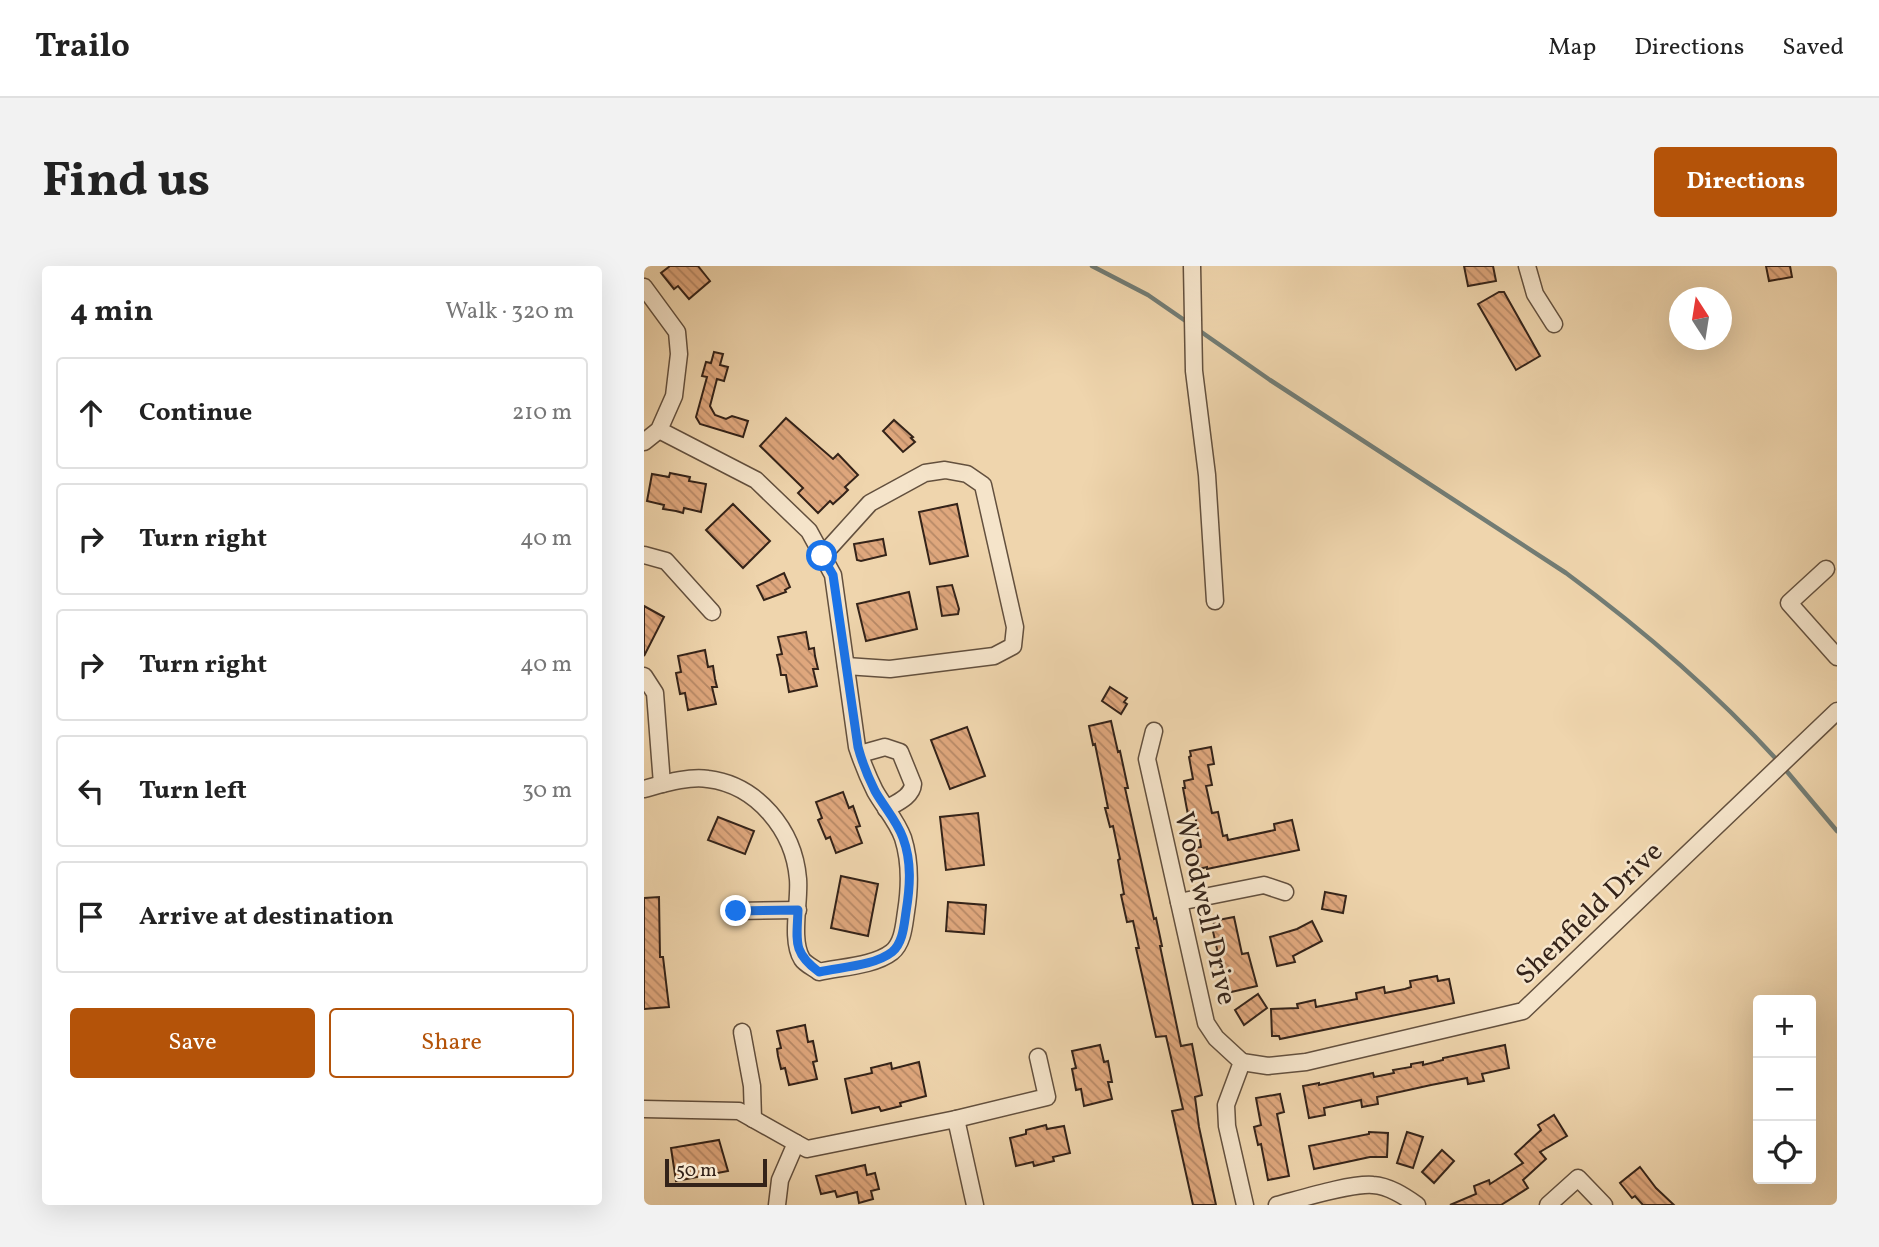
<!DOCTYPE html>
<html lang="en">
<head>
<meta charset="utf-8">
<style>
  body { margin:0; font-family:Vollkorn,serif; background:#f2f2f2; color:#222 }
  .controls { position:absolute; right:21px; bottom:21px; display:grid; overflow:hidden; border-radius:7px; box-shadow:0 7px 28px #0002 }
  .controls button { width:63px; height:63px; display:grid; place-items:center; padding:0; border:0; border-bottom:2px solid #e0e0e0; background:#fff; color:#222; font:35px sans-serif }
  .compass { position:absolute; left:1025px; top:21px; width:63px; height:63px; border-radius:50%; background:#fff; box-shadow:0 7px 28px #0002; rotate:348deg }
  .scale { position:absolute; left:21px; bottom:18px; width:102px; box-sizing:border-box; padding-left:7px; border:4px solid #342319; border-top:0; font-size:19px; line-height:24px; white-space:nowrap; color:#342319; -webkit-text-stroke:5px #f5e4ca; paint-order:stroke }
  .stop { position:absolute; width:21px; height:21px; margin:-16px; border:5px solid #1a73e8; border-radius:50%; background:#fff }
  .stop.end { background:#1a73e8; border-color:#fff; box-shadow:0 2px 7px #0008 }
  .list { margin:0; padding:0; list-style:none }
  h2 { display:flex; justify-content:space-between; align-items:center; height:91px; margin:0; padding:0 28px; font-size:30px }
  h2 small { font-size:23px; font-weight:400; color:#767676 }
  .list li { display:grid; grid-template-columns:46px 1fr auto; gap:21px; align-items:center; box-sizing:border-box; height:112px; margin:0 14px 14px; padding:0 14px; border:2px solid #e0e0e0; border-radius:7px }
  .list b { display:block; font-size:26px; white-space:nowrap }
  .list em { font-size:23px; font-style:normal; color:#767676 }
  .actions { display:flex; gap:14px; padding:21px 28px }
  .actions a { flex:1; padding:16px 0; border:2px solid #b45309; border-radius:7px; text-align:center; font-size:24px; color:#b45309 }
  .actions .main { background:#b45309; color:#fff }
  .icon { flex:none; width:38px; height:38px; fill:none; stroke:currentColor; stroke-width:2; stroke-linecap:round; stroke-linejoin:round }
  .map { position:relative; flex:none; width:1193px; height:939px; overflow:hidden; border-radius:7px }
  header { display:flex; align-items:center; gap:42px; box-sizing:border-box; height:98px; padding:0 35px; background:#fff; border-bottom:2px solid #e0e0e0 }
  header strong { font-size:33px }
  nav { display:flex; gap:38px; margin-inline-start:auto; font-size:24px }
  .intro { display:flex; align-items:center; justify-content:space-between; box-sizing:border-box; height:168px; padding:0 42px }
  h1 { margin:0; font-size:49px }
  .button { padding:18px 32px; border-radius:7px; background:#b45309; color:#fff; font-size:24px; font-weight:700 }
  main { display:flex; gap:42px; padding:0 42px }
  aside { flex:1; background:#fff; border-radius:7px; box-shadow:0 7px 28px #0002 }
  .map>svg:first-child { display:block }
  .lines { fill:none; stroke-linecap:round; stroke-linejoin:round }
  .stream { stroke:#727c74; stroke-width:4.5 }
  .building { fill:url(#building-back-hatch); stroke:#342319; stroke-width:2 }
  .minor-casing { stroke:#63503e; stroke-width:19 }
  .minor { stroke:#f5e4ca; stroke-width:16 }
  .route { stroke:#1a73e8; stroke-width:9 }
  .labels { text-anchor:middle; stroke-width:5; stroke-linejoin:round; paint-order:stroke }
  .street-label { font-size:28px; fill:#342319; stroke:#f5e4ca }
</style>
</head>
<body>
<header>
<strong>Trailo</strong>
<nav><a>Map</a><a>Directions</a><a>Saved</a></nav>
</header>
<div class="intro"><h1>Find us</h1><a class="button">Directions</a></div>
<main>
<aside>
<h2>4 min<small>Walk · 320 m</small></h2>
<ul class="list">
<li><svg class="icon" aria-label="ahead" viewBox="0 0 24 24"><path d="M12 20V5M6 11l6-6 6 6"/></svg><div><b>Continue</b></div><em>210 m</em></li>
<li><svg class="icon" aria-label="right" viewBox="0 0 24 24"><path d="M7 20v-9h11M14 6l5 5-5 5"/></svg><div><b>Turn right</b></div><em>40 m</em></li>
<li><svg class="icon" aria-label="right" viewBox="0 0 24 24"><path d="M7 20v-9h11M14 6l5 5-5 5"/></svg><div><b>Turn right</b></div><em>40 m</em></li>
<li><svg class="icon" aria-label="left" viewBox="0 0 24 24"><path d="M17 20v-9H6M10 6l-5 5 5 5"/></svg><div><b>Turn left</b></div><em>30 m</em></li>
<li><svg class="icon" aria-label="arrive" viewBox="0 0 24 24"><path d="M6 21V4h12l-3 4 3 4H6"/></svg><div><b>Arrive at destination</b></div></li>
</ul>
<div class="actions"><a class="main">Save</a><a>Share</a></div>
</aside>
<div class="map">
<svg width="1193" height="939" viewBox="0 0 1193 939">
  <defs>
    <pattern id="building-back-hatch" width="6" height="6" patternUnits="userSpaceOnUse" patternTransform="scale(1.75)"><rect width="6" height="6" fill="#dfa77d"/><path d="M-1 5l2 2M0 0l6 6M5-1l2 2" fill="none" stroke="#b68866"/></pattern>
  </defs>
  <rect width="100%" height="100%" fill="#efd5ad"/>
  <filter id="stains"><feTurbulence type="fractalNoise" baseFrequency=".00286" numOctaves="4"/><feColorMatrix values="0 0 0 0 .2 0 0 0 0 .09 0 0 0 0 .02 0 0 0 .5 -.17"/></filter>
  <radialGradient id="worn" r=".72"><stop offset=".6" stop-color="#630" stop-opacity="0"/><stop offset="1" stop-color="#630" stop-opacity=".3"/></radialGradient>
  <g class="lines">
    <g class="stream">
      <path d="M448 0 504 29 546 58"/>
      <path d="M553 63 626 114 922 307C998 363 1070 425 1134 495"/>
      <path d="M1140 502 1193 565"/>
    </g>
  </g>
  <g class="building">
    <path d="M26 0H54L66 15 45 33 34 20 30 23 17 7Z"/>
    <path d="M820 0H849L852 15 824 20Z"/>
    <path d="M1122 0H1146L1148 11 1125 15Z"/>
    <path d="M855 26H860L896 90 872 104 834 38Z"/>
    <path d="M70 86 79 88 76 99 84 101 80 115 73 113 66 140 71 149 82 153 88 150 104 155 99 171 56 158 52 151 63 111 58 110 62 96 67 97Z"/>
    <path d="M142 152 189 193 194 188 214 209 201 221 204 224 199 229 189 238 186 235 174 247 154 227 159 222 116 180Z"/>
    <path d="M250 154 269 171 267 172 271 176 259 186 239 165Z"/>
    <path d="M26 207 46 211 45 215 62 218 57 246 40 242 39 247 32 245 19 243 20 239 3 235 8 208 25 211Z"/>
    <path d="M89 238 126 275 99 302 62 264Z"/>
    <path d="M313 238 324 290 286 298 275 246Z"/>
    <path d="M239 273 242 289 217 295 213 294 210 278Z"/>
    <path d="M140 307 146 321 141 324 142 326 120 334 113 320Z"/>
    <path d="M308 319 315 343 314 348 298 350 293 321Z"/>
    <path d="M265 326 273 363 222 375 213 338Z"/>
    <path d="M0 340 20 351 0 390Z"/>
    <path d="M162 366 165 383 170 382 171 390 174 403H169L173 420 145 426 142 409H137L136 402 133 389 138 388 134 371Z"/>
    <path d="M61 384 64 401 69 400 71 413 73 421H68L72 438 44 444 41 427 36 428 32 407 37 406 34 390Z"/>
    <path d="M466 421 483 432 480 436 483 438 477 448 458 435Z"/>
    <path d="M467 455 474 486 476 485 484 522H481L510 653 512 652 518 680H516L537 780 548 778 558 829 551 831 555 861 572 939H549L528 845 539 843 522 770 512 771 492 682H495L489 655 483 656 477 629 480 628 474 594 476 593 469 560 466 561 461 542H464L451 478 449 479 445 460Z"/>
    <path d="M323 461 341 510 306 523 287 474Z"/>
    <path d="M567 481 570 498 564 499 568 519 562 520 568 547 574 546 579 570 583 569 584 574 631 564 630 558 648 554 655 584 563 603V601L555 603 551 582 557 581 556 574 551 550 544 549 539 522H541L540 515 549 513 545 491 547 490 546 485Z"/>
    <path d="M199 526 205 542 209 540 216 560 212 561 218 577 192 587 186 571 182 573 174 554 178 552 172 536Z"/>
    <path d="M334 547 340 599 302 604 296 551Z"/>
    <path d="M74 551 110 565 101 588 64 574Z"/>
    <path d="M197 610 234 618 224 670 187 662Z"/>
    <path d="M681 626 702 630 699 647 678 643Z"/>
    <path d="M15 631 16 691H19L25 741 0 743V632Z"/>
    <path d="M304 636 342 639 340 668 302 665Z"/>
    <path d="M590 651 598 688 604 687 613 720 583 727 568 661H571L569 655Z"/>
    <path d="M668 655 678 675 649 690 651 696 633 700 626 671 653 663Z"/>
    <path d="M793 710 794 715 805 713 810 737 636 773 635 770H628L627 743 654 742 653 738 671 734 672 741 713 733 712 727 740 721 741 727 761 723 767 721 766 715Z"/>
    <path d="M614 728 623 742 600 759 591 744Z"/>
    <path d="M161 759 164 776 169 775 173 795 169 796 173 813 145 819 141 802 137 803 134 790 133 783 137 782 133 765Z"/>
    <path d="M456 779 460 796 464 795 468 816H464L468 833 440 840 437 823 432 824 428 803 432 802 428 785Z"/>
    <path d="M861 779 865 802 838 808 840 815 824 818 823 812 787 819 733 831 734 838 718 841 717 834 680 842 681 849 665 852 659 820 675 817V819L729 807 730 811 750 807 749 804 767 801V798L779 796V799L799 794V792Z"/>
    <path d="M275 796 282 830 256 837 257 840 237 845 235 841 208 847 201 813 228 807 227 802 247 797 248 803Z"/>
    <path d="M636 828 640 846 633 848 645 910 624 914 617 878 614 879 610 861 617 859 612 832Z"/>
    <path d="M910 849 923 870 896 886 902 893 879 914 884 922 857 939H806L832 928 830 920 845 914 846 918 879 897 871 888 897 864 894 859Z"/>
    <path d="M402 859 403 863 420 860 426 887 409 891 410 895 390 900 389 896 372 900 366 872 382 868V864Z"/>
    <path d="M725 866 744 867 743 891H726L670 903 665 880 725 868Z"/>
    <path d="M763 866 779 871 769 902 753 897Z"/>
    <path d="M75 874 84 905 32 915 27 882Z"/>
    <path d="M798 884 810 895 790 917 778 906Z"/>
    <path d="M221 899 223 909 231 907 235 923 227 925 229 933 215 937 213 926 193 931 191 925 177 928 172 910Z"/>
    <path d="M996 901 1012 922 1030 939H999L991 930 988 932 976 917Z"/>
  </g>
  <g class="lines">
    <g class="minor-casing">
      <g id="minor">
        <path d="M548 0 550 105 563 209 571 335"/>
        <path d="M883 0 891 28 910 58"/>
        <path d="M0 21 33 66 35 88 30 130 15 164 0 176"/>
        <path d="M0 289 22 295 68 346"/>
        <path d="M178 290 226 237 281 207 301 204 323 208 339 219 371 361 369 380 350 390 246 403 202 400"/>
        <path d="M1182 303 1145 337 1193 391"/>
        <path d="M0 410 11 427 18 518"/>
        <path d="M510 465 503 493 562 757 572 772 598 796 582 839 583 860 601 939"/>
        <path d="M216 488 241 481 256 486 269 518C268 531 252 537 242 543"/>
        <path d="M0 523C19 518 44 510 64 513 113 519 150 564 154 613 156 635 146 674 158 693 161 698 170 702 175 706 197 701 230 700 248 686 259 677 260 659 262 646 266 621 267 597 259 572 253 555 240 541 231 525 224 511 218 496 213 481L189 309 165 265 112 214 15 164"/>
        <path d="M535 636 620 619 641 626"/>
        <path d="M92 645 154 644"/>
        <path d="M98 766 108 820 109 853"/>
        <path d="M598 796 624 800 662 796 879 745 1193 445"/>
        <path d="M0 843 95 845 152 877"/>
        <path d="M312 853 403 831 394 791"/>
        <path d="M133 939 136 914 152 877 163 883 312 853 331 939"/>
        <path d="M633 939C656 933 707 917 729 919 745 920 760 930 773 939"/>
        <path d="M904 939 934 912 960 939"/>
      </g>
    </g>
    <use href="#minor" class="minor"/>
  </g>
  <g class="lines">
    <path class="route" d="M92 645 154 644C153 675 148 686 175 706 197 701 230 700 248 686 259 677 260 659 262 646 266 621 268 596 259 572 253 555 240 541 231 525 224 511 218 496 214 481L189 309 178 290"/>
  </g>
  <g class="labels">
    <g class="street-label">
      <text transform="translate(563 642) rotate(77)" y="10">Woodwell Drive</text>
      <text transform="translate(944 646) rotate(-44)" y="10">Shenfield Drive</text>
    </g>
  </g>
  <rect width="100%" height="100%" filter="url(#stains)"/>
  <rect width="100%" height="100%" fill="url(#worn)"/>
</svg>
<div class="controls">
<button>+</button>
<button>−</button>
<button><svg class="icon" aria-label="locate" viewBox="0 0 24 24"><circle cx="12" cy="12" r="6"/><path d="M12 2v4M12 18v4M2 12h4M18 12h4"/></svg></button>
</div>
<svg class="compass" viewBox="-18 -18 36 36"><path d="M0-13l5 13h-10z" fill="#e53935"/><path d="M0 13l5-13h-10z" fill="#767676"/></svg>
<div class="scale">50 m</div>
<div class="stop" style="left:178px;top:290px"></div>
<div class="stop end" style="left:92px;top:645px"></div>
</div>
</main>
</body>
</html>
